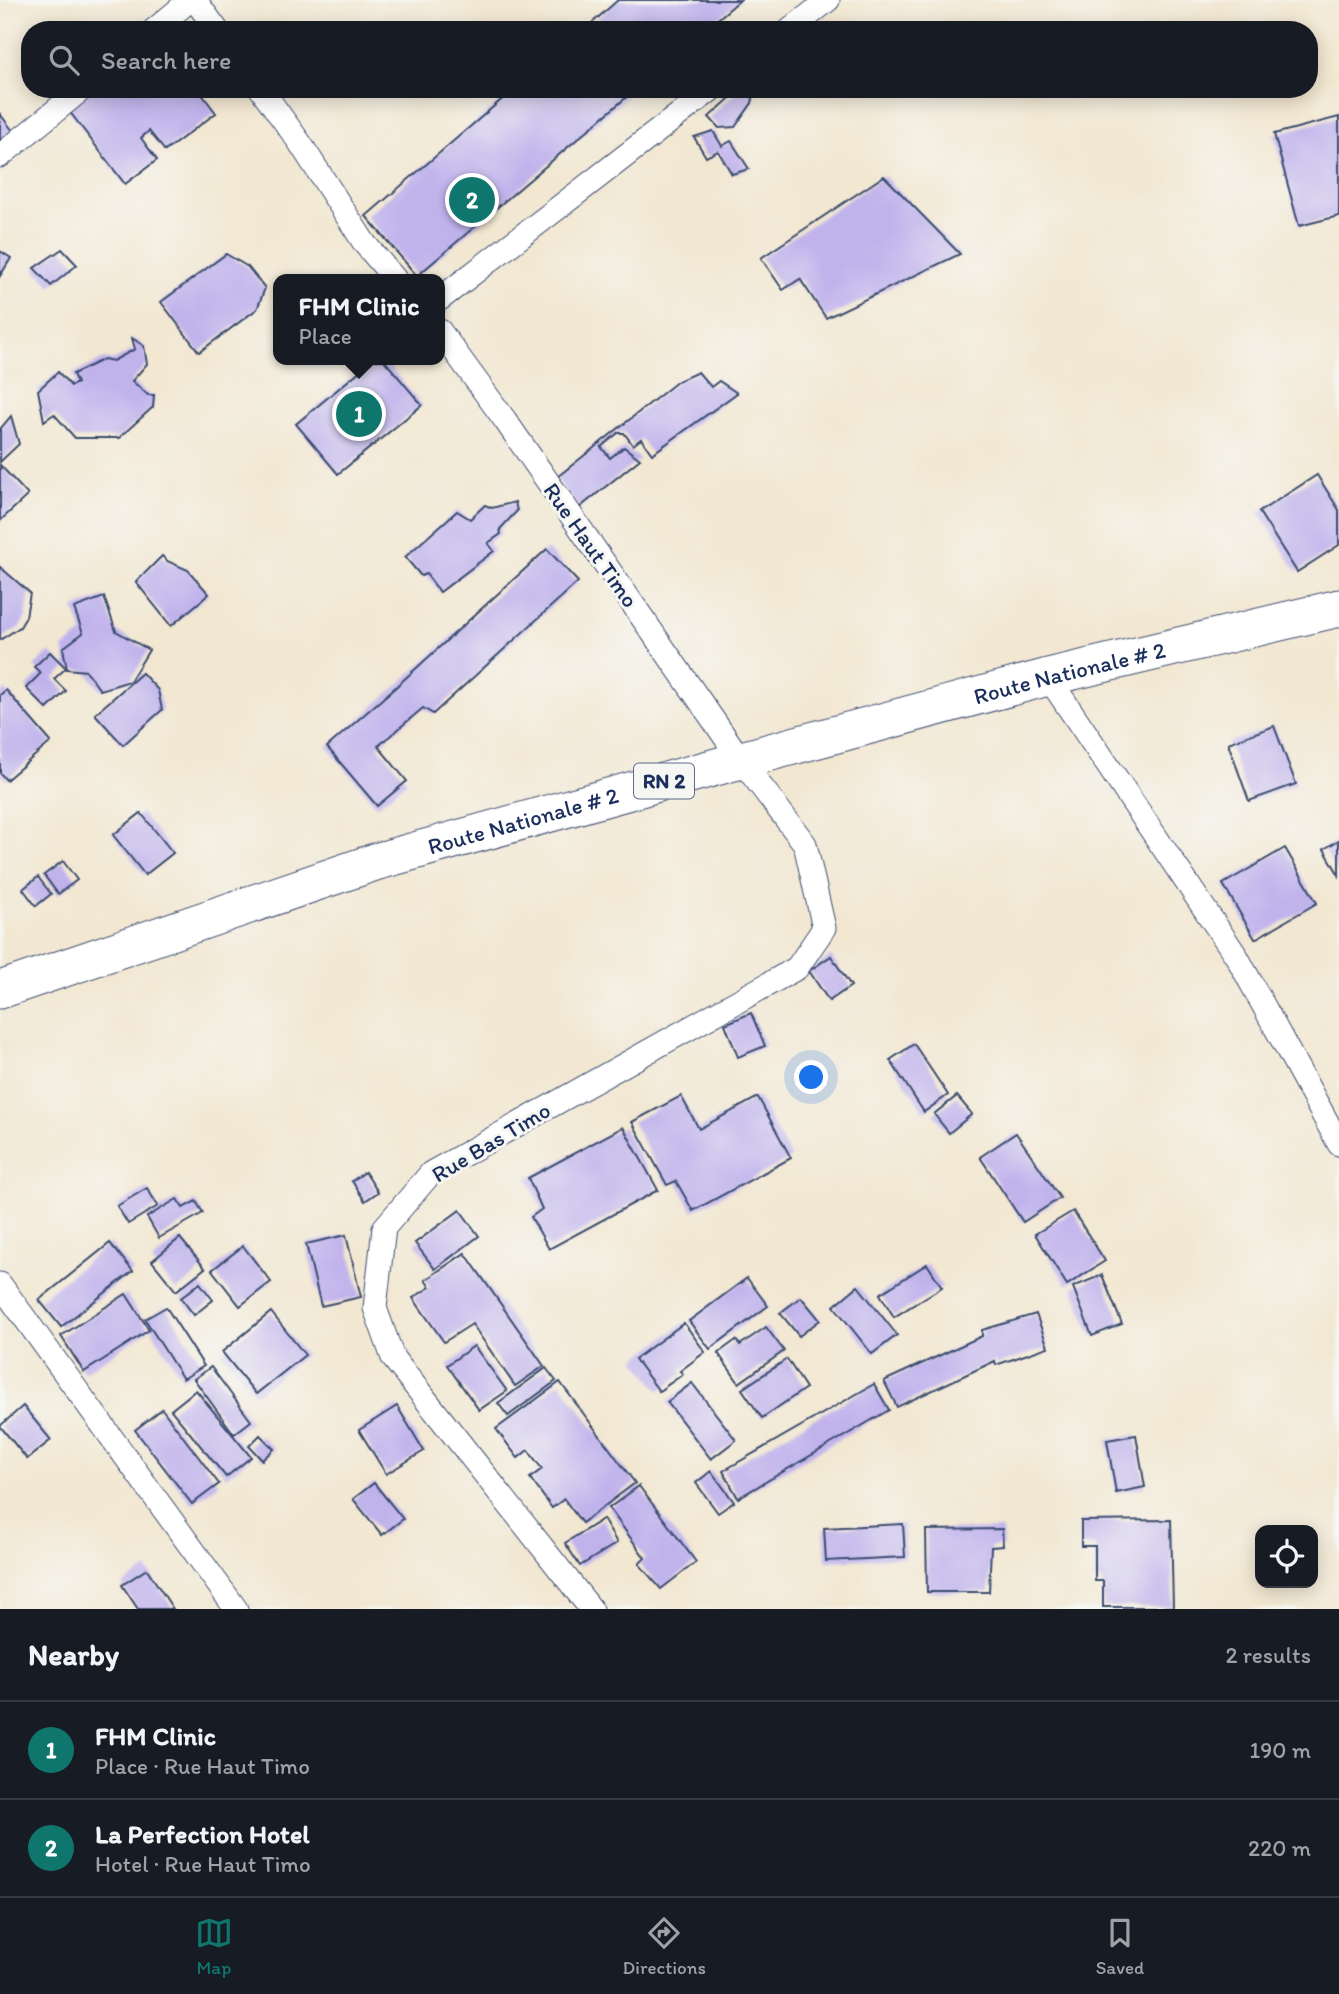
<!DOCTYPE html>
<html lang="en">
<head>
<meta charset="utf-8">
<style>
  body { margin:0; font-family:Itim,sans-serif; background:#242831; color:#f1f3f6 }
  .controls { position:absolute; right:21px; bottom:21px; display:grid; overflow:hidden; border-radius:14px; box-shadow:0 4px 18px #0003 }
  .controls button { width:63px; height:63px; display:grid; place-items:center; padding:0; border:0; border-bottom:2px solid #363941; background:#171b24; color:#f1f3f6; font:35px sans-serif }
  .you { position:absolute; left:812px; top:1078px; width:24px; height:24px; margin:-18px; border:5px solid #fff; border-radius:50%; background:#1a73e8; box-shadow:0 0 0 10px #1a73e833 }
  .badge { display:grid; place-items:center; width:46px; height:46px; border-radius:50%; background:#0f766e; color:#fff; font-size:23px; font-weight:700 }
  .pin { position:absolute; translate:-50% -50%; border:4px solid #fff; box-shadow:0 2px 7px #0006 }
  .popup { position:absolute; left:273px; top:274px; width:172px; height:91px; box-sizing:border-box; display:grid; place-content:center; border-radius:14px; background:#171b24; filter:drop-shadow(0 2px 5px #0005); font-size:23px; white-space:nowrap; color:#9ea1a6 }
  .popup b { font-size:26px; color:#f1f3f6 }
  .popup::after { content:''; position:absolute; left:50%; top:100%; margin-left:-14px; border:14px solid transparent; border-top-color:#171b24 }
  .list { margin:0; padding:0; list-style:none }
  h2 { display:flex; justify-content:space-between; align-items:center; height:91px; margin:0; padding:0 28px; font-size:30px }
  h2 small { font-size:23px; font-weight:400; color:#9ea1a6 }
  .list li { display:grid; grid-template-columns:46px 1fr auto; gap:21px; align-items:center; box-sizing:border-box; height:98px; padding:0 28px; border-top:2px solid #363941 }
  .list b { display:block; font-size:26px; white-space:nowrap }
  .list p { margin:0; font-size:23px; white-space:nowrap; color:#9ea1a6 }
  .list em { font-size:23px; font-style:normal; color:#9ea1a6 }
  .icon { flex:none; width:38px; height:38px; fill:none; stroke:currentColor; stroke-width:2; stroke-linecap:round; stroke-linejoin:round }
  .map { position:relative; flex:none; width:1339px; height:1609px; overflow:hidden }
  .search { position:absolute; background:#171b24; box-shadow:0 4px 18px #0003; left:21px; right:21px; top:21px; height:77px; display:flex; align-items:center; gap:18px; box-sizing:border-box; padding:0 24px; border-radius:28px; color:#9ea1a6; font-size:26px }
  .sheet { height:287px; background:#171b24 }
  nav { display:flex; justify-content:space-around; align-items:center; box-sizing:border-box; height:98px; border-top:2px solid #363941; background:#171b24; font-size:19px; color:#9ea1a6 }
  nav a { display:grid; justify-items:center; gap:4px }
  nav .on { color:#0f766e }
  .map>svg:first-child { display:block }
  .building { fill:#c0b3ec }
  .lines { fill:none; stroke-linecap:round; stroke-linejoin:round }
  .street-casing { stroke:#3b4b6f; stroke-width:25 }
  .primary-casing { stroke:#3b4b6f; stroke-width:39 }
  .street { stroke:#fff; stroke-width:23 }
  .primary { stroke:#fff; stroke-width:37 }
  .labels { text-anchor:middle; stroke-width:6; stroke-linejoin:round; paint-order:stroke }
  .shield { fill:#f6f6f2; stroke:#5d6b8a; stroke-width:2 }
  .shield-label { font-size:21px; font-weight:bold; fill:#1b2f5e }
  .street-label { font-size:23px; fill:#1b2f5e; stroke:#f6f6f2 }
</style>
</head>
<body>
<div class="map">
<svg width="1339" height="1609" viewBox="0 0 1339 1609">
  <rect width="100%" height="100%" fill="#f6f6f2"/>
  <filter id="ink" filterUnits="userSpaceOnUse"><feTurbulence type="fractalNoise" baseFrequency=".0143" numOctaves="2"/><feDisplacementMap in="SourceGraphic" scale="14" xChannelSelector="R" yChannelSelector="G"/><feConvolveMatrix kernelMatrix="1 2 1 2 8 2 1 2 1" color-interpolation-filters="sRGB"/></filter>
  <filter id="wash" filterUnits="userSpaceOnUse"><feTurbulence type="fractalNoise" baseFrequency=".00686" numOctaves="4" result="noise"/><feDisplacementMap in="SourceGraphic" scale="28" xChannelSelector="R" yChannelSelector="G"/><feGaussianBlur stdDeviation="1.57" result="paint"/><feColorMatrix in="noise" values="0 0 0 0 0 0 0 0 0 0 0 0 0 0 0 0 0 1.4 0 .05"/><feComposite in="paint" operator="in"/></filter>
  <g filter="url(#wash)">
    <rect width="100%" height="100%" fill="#f2e7d1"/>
    <g id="blocks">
      <g class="building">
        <path d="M618 0H740L705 30H584Z"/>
        <path d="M90 89H198L216 113 165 151 149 131 141 138 157 160 125 184 66 107Z"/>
        <path d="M514 89H636L417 276 366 216Z"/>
        <path d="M739 90 754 92 752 103 735 127 719 128 709 117Z"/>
        <path d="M0 114 13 131 0 141Z"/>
        <path d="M1339 117V216L1299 226 1274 134Z"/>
        <path d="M713 131 722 146 731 141 749 169 732 174 718 151 706 157 694 137Z"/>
        <path d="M884 176 960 254 826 318 800 279 783 290 761 258Z"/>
        <path d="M62 249 77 265 51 286 34 268Z"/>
        <path d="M0 251 11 258 0 276Z"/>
        <path d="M226 254 248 267 265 288 257 309 199 352 161 302Z"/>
        <path d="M132 338 144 346 147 364 132 381 148 395H154L153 407 119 438H75L54 414 44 421 38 390 58 372 71 386 77 383 73 374 104 359 113 361 135 349Z"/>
        <path d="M373 360H384L422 405 338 474 296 424Z"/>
        <path d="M698 372 711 387 719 381 737 393 652 454 641 439 633 445 624 433H618L601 447 610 458 624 447 640 459 579 508 556 478 678 381Z"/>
        <path d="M11 416 19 444 0 462V429Z"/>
        <path d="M0 465 28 495 0 521Z"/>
        <path d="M1317 475 1339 510V545L1297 572 1259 512Z"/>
        <path d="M515 502 517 511 500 529 501 534 488 543 494 551 440 592 426 574 421 576 405 557 457 511 470 519 485 505 492 508Z"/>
        <path d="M547 549 578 582 433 714 423 708 378 746 407 781 377 806 327 747 398 685Z"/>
        <path d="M162 556 167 561 188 570 209 594 171 626 136 582Z"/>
        <path d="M0 567 30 593 26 617 20 627 0 640Z"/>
        <path d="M104 597 116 631 149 650 130 681 100 690 86 671 67 669 63 648 83 633 74 608Z"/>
        <path d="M50 652 66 668 54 679 66 691 47 709 26 688 41 673 34 667Z"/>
        <path d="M142 673 158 690 162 710 123 745 95 714Z"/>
        <path d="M6 690 51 742 6 780 0 773V695Z"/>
        <path d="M1274 726 1296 784 1249 801 1228 743Z"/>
        <path d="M141 813 173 853 145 875 113 835Z"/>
        <path d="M1339 840V875L1324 849Z"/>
        <path d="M1285 848 1317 903 1255 939 1223 884Z"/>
        <path d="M63 861 77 880 58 894 44 875Z"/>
        <path d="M38 877 51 894 36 906 23 889Z"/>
        <path d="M831 956 851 986 829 1001 809 971Z"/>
        <path d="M751 1013 765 1046 738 1057 725 1024Z"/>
        <path d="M914 1044 948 1095 924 1112 890 1060Z"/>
        <path d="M681 1096 699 1129 758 1097 791 1158 693 1211 676 1181 667 1185 632 1122Z"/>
        <path d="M957 1096 972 1114 949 1133 934 1114Z"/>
        <path d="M623 1127 658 1190 549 1249 531 1217 542 1209 528 1178Z"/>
        <path d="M1016 1133 1060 1198 1023 1222 980 1157Z"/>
        <path d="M365 1172 378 1192 365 1201 352 1181Z"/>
        <path d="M147 1188 158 1206 128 1224 117 1206Z"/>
        <path d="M177 1199 183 1208 196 1201 203 1213 159 1238 147 1217Z"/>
        <path d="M460 1210 479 1236 435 1269 415 1243Z"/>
        <path d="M1073 1211 1105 1261 1067 1285 1035 1234Z"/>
        <path d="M346 1235 361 1297 321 1306 306 1244Z"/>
        <path d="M180 1238 205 1268 176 1291 152 1261Z"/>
        <path d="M110 1243 133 1271 61 1327 39 1300Z"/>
        <path d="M243 1246 271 1282 240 1306 212 1270Z"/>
        <path d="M465 1253 544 1366 515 1386 472 1324 444 1342 413 1298 430 1287 425 1280Z"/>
        <path d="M927 1264 942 1287 894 1317 880 1294Z"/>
        <path d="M1102 1275 1122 1324 1092 1336 1073 1287Z"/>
        <path d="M747 1278 768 1306 710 1349 689 1321Z"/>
        <path d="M200 1283 213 1300 194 1315 181 1298Z"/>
        <path d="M858 1286 897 1335 872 1354 834 1306Z"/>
        <path d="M126 1294 149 1330 84 1372 61 1336Z"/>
        <path d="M801 1297 820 1320 799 1336 780 1313Z"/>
        <path d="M166 1307 204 1366 183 1379 145 1319Z"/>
        <path d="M271 1312 305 1355 256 1394 222 1352Z"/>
        <path d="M1036 1314 1048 1347 996 1365 995 1361 897 1407 884 1381 982 1336V1330Z"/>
        <path d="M684 1323 705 1352 680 1371 683 1374 659 1391 635 1359Z"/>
        <path d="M766 1327 784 1351 739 1383 718 1353 736 1340 740 1345Z"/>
        <path d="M474 1346 507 1391 479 1410 447 1365Z"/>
        <path d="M787 1359 806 1388 762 1418 742 1389Z"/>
        <path d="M211 1367 251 1421 234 1434 194 1379Z"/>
        <path d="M546 1368 556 1381 508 1416 498 1403Z"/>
        <path d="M560 1382 635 1483 582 1523 564 1499 552 1508 530 1478 542 1469 528 1450 518 1458 496 1429Z"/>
        <path d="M692 1383 736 1440 711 1459 667 1402Z"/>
        <path d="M874 1384 889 1410 738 1498 723 1471Z"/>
        <path d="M196 1390 251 1457 226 1477 171 1410Z"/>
        <path d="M23 1406 51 1440 27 1459 0 1426Z"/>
        <path d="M397 1406 424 1451 386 1474 359 1430Z"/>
        <path d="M162 1409 219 1484 192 1504 135 1430Z"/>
        <path d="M260 1435 274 1449 262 1460 249 1446Z"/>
        <path d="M1136 1435 1145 1487 1116 1493 1107 1440Z"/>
        <path d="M711 1471 734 1502 718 1513 696 1483Z"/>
        <path d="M374 1483 403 1519 382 1535 353 1499Z"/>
        <path d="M639 1486 696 1562 661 1589 639 1564 645 1558 609 1508Z"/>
        <path d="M603 1519 617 1543 580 1566 565 1543Z"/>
        <path d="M1171 1520 1173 1607H1103V1581H1095V1546H1081V1521Z"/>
        <path d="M903 1524 905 1557 826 1561 824 1528Z"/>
        <path d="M1002 1529 1003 1546 991 1547 989 1592H927L926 1530Z"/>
        <path d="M147 1569 173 1609H138L122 1585Z"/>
      </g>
    </g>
  </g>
  <g filter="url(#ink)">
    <use href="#blocks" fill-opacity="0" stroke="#3b4b6f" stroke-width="2"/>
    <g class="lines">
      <g class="street-casing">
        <g id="street">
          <path d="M195 0 217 30"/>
          <path d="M154 30 190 0"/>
          <path d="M790 30 828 0"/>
          <path d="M261 89 300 143 365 244 395 279"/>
          <path d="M0 156 82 89"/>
          <path d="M440 299 712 89"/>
          <path d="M440 331 505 420 741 760 805 844 824 928 797 968 431 1173 384 1228 375 1308 393 1358 591 1609"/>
          <path d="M1048 677 1237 957 1339 1144"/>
          <path d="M0 1284 236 1609"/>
        </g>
      </g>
      <g class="primary-casing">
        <g id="primary">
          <path id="s1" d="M0 990 375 862 741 760 1048 677 1339 608"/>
        </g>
      </g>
      <use href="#street" class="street"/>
      <use href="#primary" class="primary"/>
    </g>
  </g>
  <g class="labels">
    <rect class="shield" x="634" y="763.5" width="60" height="35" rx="5"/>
    <g class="shield-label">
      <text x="664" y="788">RN 2</text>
    </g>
    <g class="street-label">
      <text transform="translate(591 545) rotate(55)" y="8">Rue Haut Timo</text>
      <text dy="8" stroke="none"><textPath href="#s1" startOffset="1116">Route Nationale # 2</textPath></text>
      <text dy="8" stroke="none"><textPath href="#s1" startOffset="550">Route Nationale # 2</textPath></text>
      <text transform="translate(491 1142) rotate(-31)" y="8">Rue Bas Timo</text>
    </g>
  </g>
</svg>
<div class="controls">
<button><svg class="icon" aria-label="locate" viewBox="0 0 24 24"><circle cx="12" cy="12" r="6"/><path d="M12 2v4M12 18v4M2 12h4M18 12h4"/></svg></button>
</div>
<div class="you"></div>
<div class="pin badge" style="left:359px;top:414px">1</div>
<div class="popup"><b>FHM Clinic</b>Place</div>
<div class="pin badge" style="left:472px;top:200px">2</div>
<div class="search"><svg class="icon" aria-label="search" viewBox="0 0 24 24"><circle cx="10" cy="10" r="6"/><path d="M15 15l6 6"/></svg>Search here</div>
</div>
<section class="sheet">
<h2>Nearby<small>2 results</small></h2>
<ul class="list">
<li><span class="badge">1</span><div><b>FHM Clinic</b><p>Place · Rue Haut Timo</p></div><em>190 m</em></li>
<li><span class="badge">2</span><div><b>La Perfection Hotel</b><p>Hotel · Rue Haut Timo</p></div><em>220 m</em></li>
</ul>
</section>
<nav>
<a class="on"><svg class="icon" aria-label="map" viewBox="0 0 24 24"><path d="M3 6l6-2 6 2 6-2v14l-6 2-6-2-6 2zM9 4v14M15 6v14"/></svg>Map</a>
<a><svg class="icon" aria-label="directions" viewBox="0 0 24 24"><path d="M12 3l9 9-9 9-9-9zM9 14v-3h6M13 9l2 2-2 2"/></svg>Directions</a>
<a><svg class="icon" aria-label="saved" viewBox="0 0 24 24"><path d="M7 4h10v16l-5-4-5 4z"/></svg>Saved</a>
</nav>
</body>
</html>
